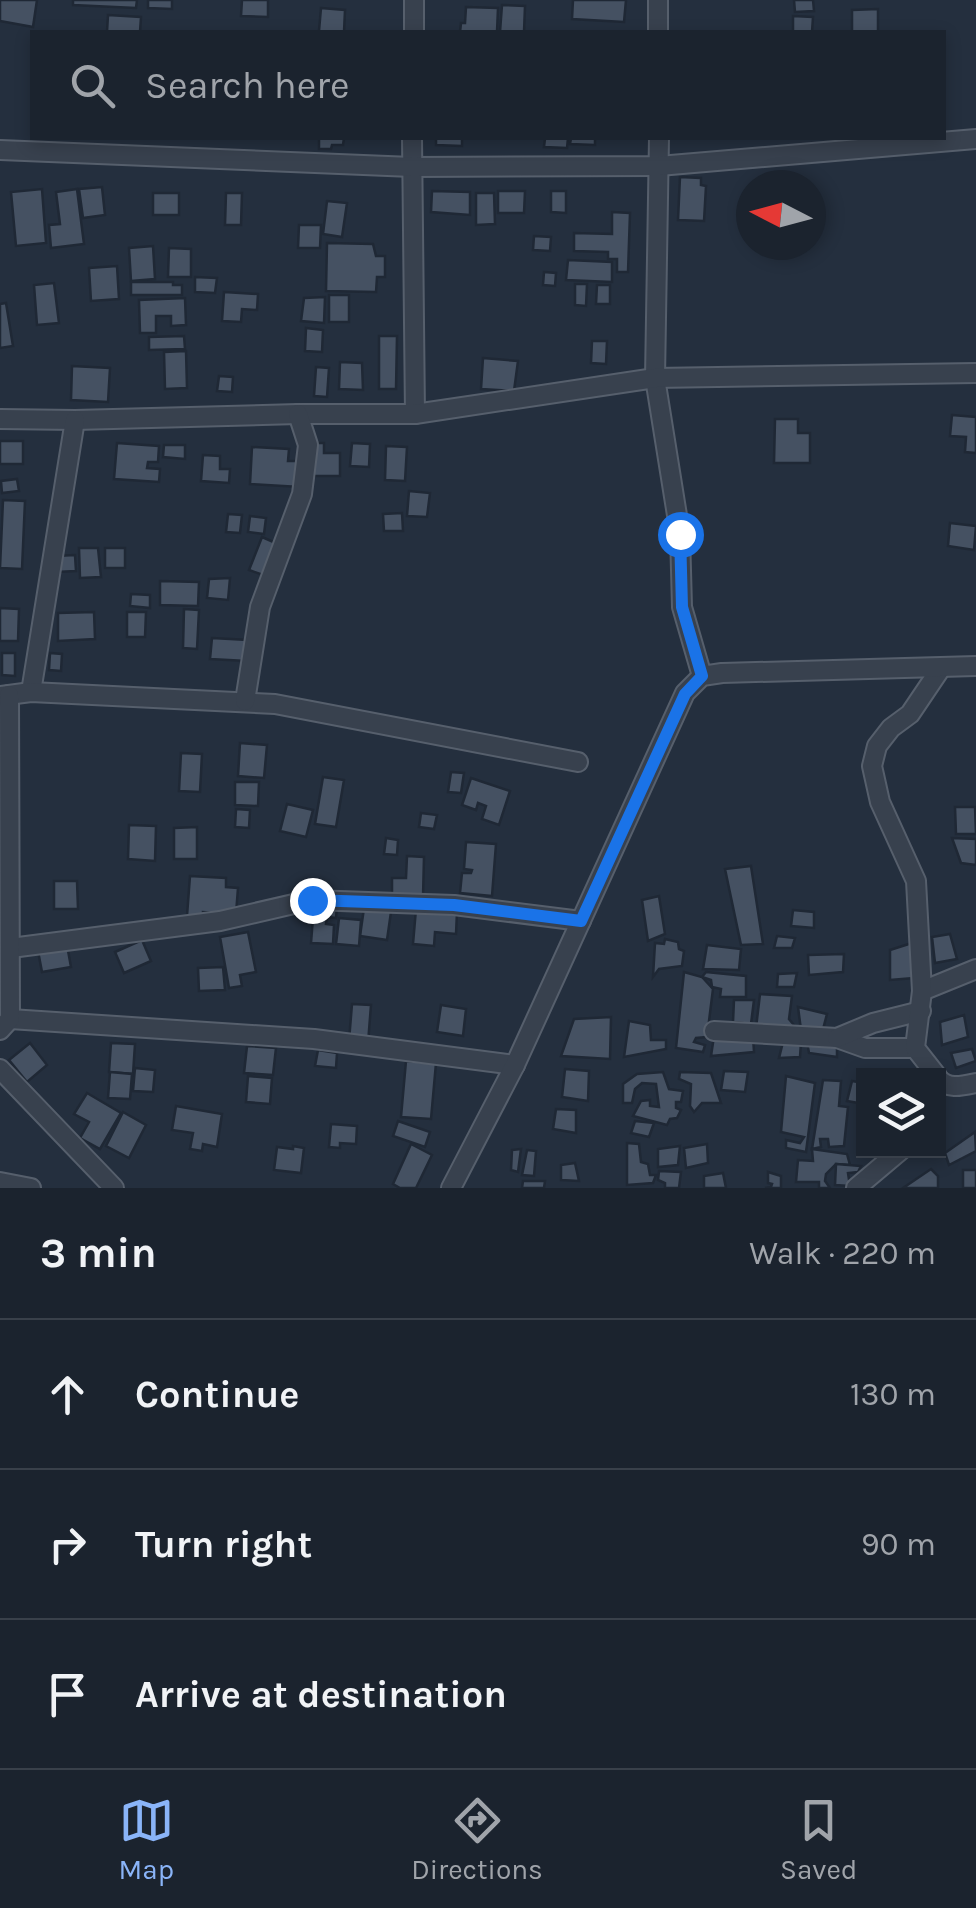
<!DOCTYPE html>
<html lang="en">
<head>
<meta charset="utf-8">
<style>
  body { margin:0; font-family:Karla,sans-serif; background:#282f3a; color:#f1f3f6 }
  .controls { position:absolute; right:30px; bottom:30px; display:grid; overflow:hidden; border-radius:0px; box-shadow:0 5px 15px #0003 }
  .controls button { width:90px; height:90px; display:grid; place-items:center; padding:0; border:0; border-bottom:2px solid #39404a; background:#1b232e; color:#f1f3f6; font:50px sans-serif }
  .compass { position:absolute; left:736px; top:170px; width:90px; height:90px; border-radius:50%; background:#1b232e; box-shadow:0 5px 15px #0003; rotate:276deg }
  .stop { position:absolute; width:30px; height:30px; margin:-22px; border:8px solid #1a73e8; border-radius:50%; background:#fff }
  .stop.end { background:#1a73e8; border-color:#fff; box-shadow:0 2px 10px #0008 }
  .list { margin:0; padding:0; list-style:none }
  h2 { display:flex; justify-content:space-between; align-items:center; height:130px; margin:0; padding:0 40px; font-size:42px }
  h2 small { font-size:32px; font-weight:400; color:#a0a4aa }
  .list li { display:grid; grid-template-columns:65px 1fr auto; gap:30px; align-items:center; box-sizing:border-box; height:150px; padding:0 40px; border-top:2px solid #39404a }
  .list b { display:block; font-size:38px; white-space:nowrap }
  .list em { font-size:32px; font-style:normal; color:#a0a4aa }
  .icon { flex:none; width:55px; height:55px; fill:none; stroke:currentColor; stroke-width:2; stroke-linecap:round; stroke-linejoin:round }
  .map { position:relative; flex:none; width:976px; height:1188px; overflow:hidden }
  .search { position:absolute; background:#1b232e; box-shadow:0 5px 15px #0003; left:30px; right:30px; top:30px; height:110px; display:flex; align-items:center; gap:25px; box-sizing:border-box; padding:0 35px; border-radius:0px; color:#a0a4aa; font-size:38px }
  .sheet { height:580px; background:#1b232e }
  nav { display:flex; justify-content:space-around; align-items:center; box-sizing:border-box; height:140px; border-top:2px solid #39404a; background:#1b232e; font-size:28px; color:#a0a4aa }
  nav a { display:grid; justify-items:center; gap:5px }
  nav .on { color:#8ab4f8 }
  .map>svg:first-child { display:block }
  .building { fill:#455162; stroke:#1f2835; stroke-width:2.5 }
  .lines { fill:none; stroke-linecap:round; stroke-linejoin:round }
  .street-casing { stroke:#565f6c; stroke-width:22 }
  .street { stroke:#38414e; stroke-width:18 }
  .route { stroke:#1a73e8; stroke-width:12 }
</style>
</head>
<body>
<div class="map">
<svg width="976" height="1188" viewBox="0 0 976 1188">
  <rect width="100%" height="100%" fill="#242f3e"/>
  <g class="building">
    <path d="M0 0H37L33 27 0 21Z"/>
    <path d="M73 0H137L136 8 73 5Z"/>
    <path d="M148 0H172V9L148 8Z"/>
    <path d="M242 0H268V17L241 16Z"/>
    <path d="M573 0H626L624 22 572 19Z"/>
    <path d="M794 0H813L814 11 795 12Z"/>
    <path d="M502 5 525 6 524 32H500Z"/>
    <path d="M466 7 498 8 497 32H460L461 23H465Z"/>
    <path d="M321 8 345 10 344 32 319 31Z"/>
    <path d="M878 9V32H852V10Z"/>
    <path d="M108 15 141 17 140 32H107Z"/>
    <path d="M793 16 813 17 812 32H793Z"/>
    <path d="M319 138H344L343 145H332L331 149H319Z"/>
    <path d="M436 138H462V146L436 145Z"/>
    <path d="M545 138H568L567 148 544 147Z"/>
    <path d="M571 138H595V145L570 144Z"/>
    <path d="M680 177 701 178V185L706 186 704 221 678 220Z"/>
    <path d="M102 187 105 215 83 218 79 189Z"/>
    <path d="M42 189 46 243 16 246 11 192Z"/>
    <path d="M77 189 84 244 51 248 49 225 60 224 56 192Z"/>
    <path d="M432 191 470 192V215L431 212Z"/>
    <path d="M498 191H525L524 213H498Z"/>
    <path d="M551 191H566V213L551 212Z"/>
    <rect x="153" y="193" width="26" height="22"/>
    <path d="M226 193H242L241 225H225Z"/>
    <path d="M476 193H494L495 224 476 225Z"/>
    <path d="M327 201 347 203 342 237 323 234Z"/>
    <path d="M612 212 630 213 628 272H617V259H608V252L574 251V233L612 234Z"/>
    <path d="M299 225H321L320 248H298Z"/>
    <path d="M534 236 551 237 550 251 533 250Z"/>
    <path d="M327 243 373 244 376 256H385V277H377L376 292 326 291Z"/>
    <path d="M153 246 155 279 131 281 129 248Z"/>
    <path d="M169 248 191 249V277H168Z"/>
    <path d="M568 260 612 262V282L566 280Z"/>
    <path d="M117 266 119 299 91 301 89 268Z"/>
    <path d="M544 272 556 273 555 286 543 285Z"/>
    <path d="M195 277 217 278 215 293 195 292Z"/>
    <path d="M131 282H173V285H182V295H131Z"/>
    <path d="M54 283 59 323 37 325 34 285Z"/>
    <path d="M575 284H587L586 306 575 305Z"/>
    <path d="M597 285H610V304H596Z"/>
    <path d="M224 292 258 294 257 310 242 309 241 322 222 321Z"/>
    <rect x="329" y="295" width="20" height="27"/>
    <path d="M325 297 324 323 301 321 304 298Z"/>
    <path d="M185 298 186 325 171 326V316H156V333H140L139 300Z"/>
    <path d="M6 303 13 346 0 348V304Z"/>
    <path d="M306 328 323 330 322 352 305 351Z"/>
    <path d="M184 336 185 349 149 350V337Z"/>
    <path d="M379 336H397L396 389H379Z"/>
    <path d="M592 341H607L606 364 591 363Z"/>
    <path d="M186 351 187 388 165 389 164 352Z"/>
    <path d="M483 358 518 361 514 391 481 389Z"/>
    <path d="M340 362 362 363 363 390 339 389Z"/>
    <path d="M72 366 110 368 108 402 71 400Z"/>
    <path d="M316 367 329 368 327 397 314 396Z"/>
    <path d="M219 376 233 377 232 392 217 391Z"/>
    <path d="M952 415 976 417V453L965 452 966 437 950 436Z"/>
    <path d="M775 419H798V433H810V463H774Z"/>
    <rect x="0" y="441" width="23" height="23"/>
    <path d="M117 443 159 446 158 462H148L147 468 160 469 159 482 114 479Z"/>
    <path d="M311 443H324V453H340V476H311Z"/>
    <path d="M352 443 370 444 369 467 350 466Z"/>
    <path d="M164 445H185V459L163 457Z"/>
    <path d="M386 446 407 447 405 481 385 480Z"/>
    <path d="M252 447 289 449 288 461H301L300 487 250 484Z"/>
    <path d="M203 455 220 456V469H230L229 483 201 481Z"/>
    <path d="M17 479 19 491 2 493 1 481Z"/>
    <path d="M409 491 430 493 427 517 407 516Z"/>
    <path d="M3 500 25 501 22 569 0 568Z"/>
    <path d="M402 513 403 531H384L383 514Z"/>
    <path d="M228 514 242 515 240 533 226 532Z"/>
    <path d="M250 516 266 518 264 534 248 532Z"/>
    <path d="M950 523 976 526 974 550 948 546Z"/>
    <path d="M262 537 278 544 266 576 249 570Z"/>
    <path d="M79 548H98L101 577 80 578Z"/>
    <rect x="105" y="548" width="20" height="20"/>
    <path d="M75 555 76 571 56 572 55 556Z"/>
    <path d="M230 578 228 600 207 598 209 579Z"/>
    <path d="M160 581 199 582 198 606 160 605Z"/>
    <path d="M131 594 150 595V608L130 606Z"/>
    <path d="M0 608 19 609 18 641H0Z"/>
    <path d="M184 609 199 610 197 649 183 648Z"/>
    <path d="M94 612 95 639 58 641V613Z"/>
    <path d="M127 612H146L145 637H127Z"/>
    <path d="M212 638 248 640 247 661 210 659Z"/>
    <path d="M2 653H15V676L2 675Z"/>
    <path d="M50 653 62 654 61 671 49 670Z"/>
    <path d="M240 743 267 745 264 778 238 776Z"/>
    <path d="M181 753 202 754 200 792 179 791Z"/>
    <path d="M451 772 464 773 461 793 448 792Z"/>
    <path d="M323 777 344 780 336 827 315 824Z"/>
    <path d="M471 778 510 791 499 825 482 819 486 806 478 803 476 810 462 805Z"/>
    <path d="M235 782H259L258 806 235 805Z"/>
    <path d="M287 804 313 810 306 837 280 831Z"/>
    <path d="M955 807H975L976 834H956Z"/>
    <path d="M236 809 250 810 249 828 235 827Z"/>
    <path d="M421 813 437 815 434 829 419 827Z"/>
    <path d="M129 825 156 826 155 861 128 859Z"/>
    <path d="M197 827V859H174V828Z"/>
    <path d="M386 838 398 840 397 855 384 854Z"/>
    <path d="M952 838 976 839V865L961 863Z"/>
    <path d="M466 842 496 844 492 896 460 893 462 873H471L472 870 464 869Z"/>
    <path d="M407 856 424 857 423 897H392V878H406Z"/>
    <path d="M751 866 763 944 741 945 725 869Z"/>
    <path d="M190 876 226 878V887L238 888 236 914 203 912V917L187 916Z"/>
    <path d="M54 881H77L78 909H54Z"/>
    <path d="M659 896 665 934 648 941 642 900Z"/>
    <path d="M314 905 337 906 336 918 327 917 326 924 334 925 333 944 311 943Z"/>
    <path d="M364 908 391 912 387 940 360 936Z"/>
    <path d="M416 909 457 912 456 934 435 932 434 946 413 944Z"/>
    <path d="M793 910 814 912V928L791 926Z"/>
    <path d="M339 918 361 920 359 946 336 944Z"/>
    <path d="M248 932 256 972 240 975 242 986 229 988 220 937Z"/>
    <path d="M950 934 957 959 935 963 932 937Z"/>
    <path d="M777 936 795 938 792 948H774Z"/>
    <path d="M665 939 678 942 679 949 684 951 682 966 659 969 653 977 655 943 664 944Z"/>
    <path d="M142 940 151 961 124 973 115 952Z"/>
    <path d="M915 942 914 978 890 980V950Z"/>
    <path d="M67 945 71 967 42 972 38 951Z"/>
    <path d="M707 945 741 949 739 970 703 969Z"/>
    <path d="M844 954 843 972 809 975 808 955Z"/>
    <path d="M223 967 225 990 199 991 198 968Z"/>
    <path d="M684 972 702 977 713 989 707 1037 696 1038 694 1042 705 1045 703 1052 676 1048Z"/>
    <path d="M706 972 746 976V997H720L721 989 712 987 711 980 702 977Z"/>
    <path d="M797 973 794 987H777L778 974Z"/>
    <path d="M760 994 792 996 789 1019 794 1025 793 1032 756 1028Z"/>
    <path d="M734 1000H754L751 1024 733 1022Z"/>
    <path d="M352 1004 371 1005 368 1043 349 1041Z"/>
    <path d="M441 1005 466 1009 463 1036 437 1032Z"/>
    <path d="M798 1007 827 1014 822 1033 801 1030Z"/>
    <path d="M964 1015 968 1037 942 1045 940 1022Z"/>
    <path d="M611 1017 610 1059 561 1056 574 1019Z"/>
    <path d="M629 1021 650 1025 651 1040H666V1049L624 1057Z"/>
    <path d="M714 1036 753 1037 754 1052 711 1056Z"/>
    <path d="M783 1042H801L800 1057 779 1058Z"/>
    <path d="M807 1042H837V1057L809 1053Z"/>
    <path d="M30 1043 47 1065 27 1082 9 1060Z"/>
    <path d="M111 1043 135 1044 133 1074 109 1072Z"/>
    <path d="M247 1046 276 1048 273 1075 244 1073Z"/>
    <path d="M972 1049 976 1061 956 1068 951 1053Z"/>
    <path d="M318 1050 337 1053 336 1068 315 1066Z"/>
    <path d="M406 1061 436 1063 431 1119 401 1117Z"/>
    <path d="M135 1068 155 1070 153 1092 133 1091Z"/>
    <path d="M565 1069 589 1071 588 1101 562 1097Z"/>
    <path d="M724 1071 748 1072 745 1092 721 1090Z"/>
    <path d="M110 1072 132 1074 130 1099 108 1098Z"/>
    <path d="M663 1072 669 1089 683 1091 681 1102H676V1108L681 1110 677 1118 670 1119 667 1125 633 1116 641 1101 650 1100V1106L659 1107 656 1084 642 1083 635 1089 632 1103H623V1084L637 1074Z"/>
    <path d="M680 1072 711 1073 721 1103H702L694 1112 690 1106 691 1084 679 1079Z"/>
    <path d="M248 1076 272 1078 270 1104 246 1102Z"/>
    <path d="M786 1076 815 1083 806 1152 786 1148V1140L800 1143 804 1137 781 1132Z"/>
    <path d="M823 1080 841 1081 839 1106 848 1107 844 1146 829 1147 828 1139H820L821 1147 812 1149Z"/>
    <path d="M852 1081 864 1083V1104L847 1101Z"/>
    <path d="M87 1093 121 1113 100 1149 80 1138 89 1122 74 1114Z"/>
    <path d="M176 1106 222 1114 217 1147 203 1144 202 1151 190 1149 193 1133 172 1130Z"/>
    <path d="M556 1109 576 1110V1133L553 1129Z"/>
    <path d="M123 1112 146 1125 129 1158 106 1146Z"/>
    <path d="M398 1121 430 1132 425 1147 393 1136Z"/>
    <path d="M635 1121 654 1123 649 1137 631 1133Z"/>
    <path d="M331 1124 357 1126 356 1144 340 1143V1148L329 1147Z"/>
    <path d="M975 1132 976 1151 949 1165 945 1153Z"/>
    <path d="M627 1143 639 1144 641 1162 648 1164 650 1175H656L653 1183 627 1185Z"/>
    <path d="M411 1144 432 1155 416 1188H400L393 1184Z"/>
    <path d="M707 1144 708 1163 686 1168 684 1148Z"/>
    <path d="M293 1146 304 1148 301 1173 274 1170 277 1147 293 1149Z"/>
    <path d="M680 1146 678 1165 658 1167V1149Z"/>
    <path d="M521 1149 518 1172 511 1170 512 1150Z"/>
    <path d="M812 1149 847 1154 850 1165 836 1164 826 1174 825 1181 830 1188H819V1182H796L798 1160 813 1161Z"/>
    <path d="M527 1150 536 1151 534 1176 522 1175Z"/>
    <path d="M575 1163 579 1181 561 1180V1165Z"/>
    <path d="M836 1164 861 1166 858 1172 848 1173 850 1186 835 1185Z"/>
    <path d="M931 1169 938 1176V1188H903Z"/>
    <rect x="963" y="1170" width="13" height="18"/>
    <path d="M659 1171 681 1172 679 1188H665V1183L658 1180Z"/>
    <path d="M768 1172 781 1176V1188H765L771 1187 772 1184 768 1183Z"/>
    <path d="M723 1173 726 1188H704V1176Z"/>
    <path d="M523 1181H545L544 1188H522Z"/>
  </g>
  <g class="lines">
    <g class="street-casing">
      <g id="street">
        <path d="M658 0V32"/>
        <path d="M414 32V0"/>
        <path d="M412 138 415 414"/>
        <path d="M659 138 655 378 680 534 682 607 702 676"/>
        <path d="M0 150 412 167 659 166 976 139"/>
        <path d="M0 419 75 420 298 414H415L655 378 976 373"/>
        <path d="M31 692 75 420"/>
        <path d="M0 696 31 692 275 704 578 762"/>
        <path d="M245 701 260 607 302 494 308 445 298 414"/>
        <path d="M11 948 220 921 311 900 454 905 581 921"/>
        <path d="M922 991 976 969"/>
        <path d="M10 1019 314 1039 515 1065"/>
        <path d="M0 1030 10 1019 9 695"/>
        <path d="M714 1031 837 1038 865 1048H915"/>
        <path d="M837 1038 873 1023 921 1011"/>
        <path d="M0 1069 114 1188"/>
        <path d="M937 1076 915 1048 922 991 916 881 880 802 872 766 877 746 891 728 910 714 941 668"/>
        <path d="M938 1078C948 1090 962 1086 976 1083"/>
        <path d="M0 1182 31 1188"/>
        <path d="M451 1188 515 1065 685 693 702 676 722 673 976 666"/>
        <path d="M856 1188 901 1150"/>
      </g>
    </g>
    <use href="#street" class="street"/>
  </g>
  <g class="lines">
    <path class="route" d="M312 900 454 905 581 921 685 694 702 676 682 607 680 534"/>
  </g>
</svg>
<div class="controls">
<button><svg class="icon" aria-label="layers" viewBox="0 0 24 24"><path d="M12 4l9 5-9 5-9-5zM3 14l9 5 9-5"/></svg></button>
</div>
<svg class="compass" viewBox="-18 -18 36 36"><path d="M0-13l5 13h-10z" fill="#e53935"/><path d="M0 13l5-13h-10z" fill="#a0a4aa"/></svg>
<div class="stop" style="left:680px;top:534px"></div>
<div class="stop end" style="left:312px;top:900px"></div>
<div class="search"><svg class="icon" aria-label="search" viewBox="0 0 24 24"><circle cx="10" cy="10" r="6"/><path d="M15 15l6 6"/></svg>Search here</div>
</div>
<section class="sheet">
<h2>3 min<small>Walk · 220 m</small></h2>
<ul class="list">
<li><svg class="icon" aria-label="ahead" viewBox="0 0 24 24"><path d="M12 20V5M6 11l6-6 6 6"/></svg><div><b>Continue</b></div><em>130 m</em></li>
<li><svg class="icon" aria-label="right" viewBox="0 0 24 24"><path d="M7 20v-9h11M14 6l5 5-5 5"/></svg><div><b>Turn right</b></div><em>90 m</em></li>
<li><svg class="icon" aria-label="arrive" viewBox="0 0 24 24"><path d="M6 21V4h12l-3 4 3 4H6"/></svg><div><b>Arrive at destination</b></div></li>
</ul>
</section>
<nav>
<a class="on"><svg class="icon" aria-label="map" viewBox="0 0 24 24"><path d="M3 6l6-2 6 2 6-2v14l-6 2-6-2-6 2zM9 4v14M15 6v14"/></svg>Map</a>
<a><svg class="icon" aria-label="directions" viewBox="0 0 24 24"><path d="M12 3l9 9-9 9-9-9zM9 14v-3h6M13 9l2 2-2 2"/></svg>Directions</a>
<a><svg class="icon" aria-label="saved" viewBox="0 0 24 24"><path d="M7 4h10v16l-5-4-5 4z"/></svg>Saved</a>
</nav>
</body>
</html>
